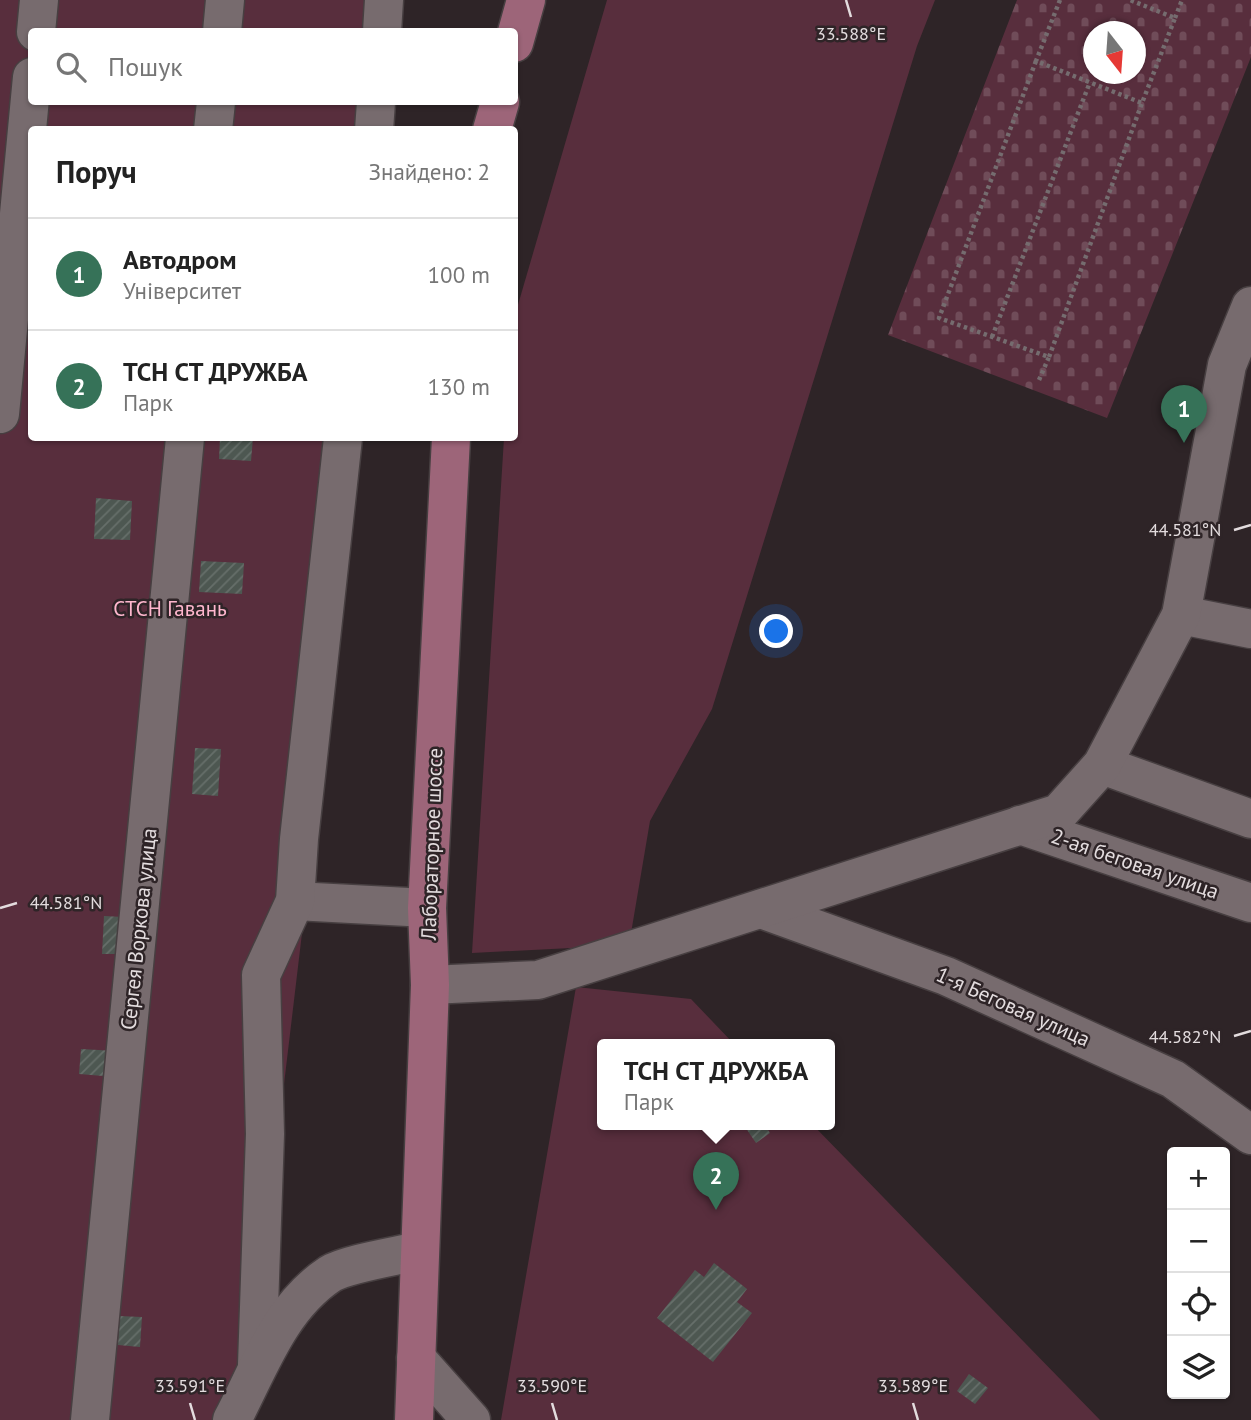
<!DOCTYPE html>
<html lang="uk">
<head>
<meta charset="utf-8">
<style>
  body { margin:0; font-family:"PT Sans",sans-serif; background:#f2f2f2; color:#222 }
  .controls { position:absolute; right:21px; bottom:21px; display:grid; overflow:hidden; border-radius:7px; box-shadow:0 2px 5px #0004 }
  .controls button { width:63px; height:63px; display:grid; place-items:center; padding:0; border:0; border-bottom:2px solid #e0e0e0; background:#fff; color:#222; font:35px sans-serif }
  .compass { position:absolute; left:1083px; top:21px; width:63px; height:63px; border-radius:50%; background:#fff; box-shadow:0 2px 5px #0004; rotate:163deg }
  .you { position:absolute; left:777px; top:632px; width:24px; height:24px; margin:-18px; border:5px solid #fff; border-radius:50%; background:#1a73e8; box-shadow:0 0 0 10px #1a73e833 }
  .badge { display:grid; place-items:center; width:46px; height:46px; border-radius:50%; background:#367258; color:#fff; font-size:23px; font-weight:700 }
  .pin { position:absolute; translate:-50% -58px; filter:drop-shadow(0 2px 4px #0008) }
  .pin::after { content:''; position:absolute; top:37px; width:24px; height:21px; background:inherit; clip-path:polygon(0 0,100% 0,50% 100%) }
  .popup { position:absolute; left:597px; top:1039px; width:238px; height:91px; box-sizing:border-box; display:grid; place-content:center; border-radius:7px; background:#fff; filter:drop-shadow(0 2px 5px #0005); font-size:23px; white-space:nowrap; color:#767676 }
  .popup b { font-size:26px; color:#222 }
  .popup::after { content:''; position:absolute; left:50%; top:100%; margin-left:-14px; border:14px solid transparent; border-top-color:#fff }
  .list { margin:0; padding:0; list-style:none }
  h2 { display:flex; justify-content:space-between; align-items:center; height:91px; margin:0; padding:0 28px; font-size:30px }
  h2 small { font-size:23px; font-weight:400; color:#767676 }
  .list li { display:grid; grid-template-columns:46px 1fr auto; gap:21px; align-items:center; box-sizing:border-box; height:112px; padding:0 28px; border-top:2px solid #e0e0e0 }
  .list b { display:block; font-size:26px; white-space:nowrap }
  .list p { margin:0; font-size:23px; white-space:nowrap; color:#767676 }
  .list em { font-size:23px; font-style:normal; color:#767676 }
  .icon { flex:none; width:38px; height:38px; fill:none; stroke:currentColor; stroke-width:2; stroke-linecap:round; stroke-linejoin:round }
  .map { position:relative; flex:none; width:1251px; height:1420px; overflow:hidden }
  .search { position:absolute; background:#fff; box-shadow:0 2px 5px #0004; left:28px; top:28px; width:490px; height:77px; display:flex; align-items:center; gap:18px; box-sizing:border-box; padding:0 24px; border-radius:7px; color:#767676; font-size:26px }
  .panel { position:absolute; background:#fff; box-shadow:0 2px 5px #0004; left:28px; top:126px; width:490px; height:315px; border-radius:7px }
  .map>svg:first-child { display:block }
  .cemetery { fill:url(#cemetery-stones); fill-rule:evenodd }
  .green { fill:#582e3d }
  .building { fill:url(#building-hatch) }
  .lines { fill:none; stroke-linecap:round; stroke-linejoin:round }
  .minor-casing { stroke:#473f41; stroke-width:41 }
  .major-casing { stroke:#473f41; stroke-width:41 }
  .path { stroke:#756c6f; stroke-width:4.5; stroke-dasharray:3.5 3.5; stroke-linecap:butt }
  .minor { stroke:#776b6e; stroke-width:38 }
  .major { stroke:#9d6579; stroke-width:38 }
  .ticks { fill:none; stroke:#e3dcde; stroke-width:2.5 }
  .labels { text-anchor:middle; stroke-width:5; stroke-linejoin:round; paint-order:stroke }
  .park-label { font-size:21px; fill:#feb6cd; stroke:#2e2427 }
  .street-label { font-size:21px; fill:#e3dcde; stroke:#2e2427 }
  .ticks-label { font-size:18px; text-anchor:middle; fill:#e3dcde; stroke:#2e2427; stroke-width:5; stroke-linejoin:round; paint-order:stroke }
</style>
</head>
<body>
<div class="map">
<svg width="1251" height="1420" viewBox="0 0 1251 1420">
  <defs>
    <pattern id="cemetery-stones" width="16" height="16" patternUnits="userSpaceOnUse" patternTransform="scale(1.75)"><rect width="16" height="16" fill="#582e3d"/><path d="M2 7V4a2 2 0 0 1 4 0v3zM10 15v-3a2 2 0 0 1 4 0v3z" fill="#704c59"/></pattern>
    <pattern id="building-hatch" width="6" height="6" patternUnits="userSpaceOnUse" patternTransform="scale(1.75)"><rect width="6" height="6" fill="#4d5751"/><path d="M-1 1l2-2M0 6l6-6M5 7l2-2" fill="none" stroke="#666f6a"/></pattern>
  </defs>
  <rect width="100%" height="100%" fill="#2e2427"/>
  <path class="cemetery" d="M1017 0H1251V57L1107 418 888 335ZM1094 32H1136V74H1094Z"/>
  <g class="green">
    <path d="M0 0H398L396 31 32 32V102H390L388 129 32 130V438H361L244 1420H0Z"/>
    <path d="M607 0H935L917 46 712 709 650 821 629 945 472 953 504 438H514L515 315Z"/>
    <path d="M576 987 691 999 734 1044H602V1124H812L1100 1420H501Z"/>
  </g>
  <g class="building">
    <path d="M220 438H253L251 461 219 459Z"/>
    <path d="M96 498 132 501 130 540 94 539Z"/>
    <path d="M201 561 244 563 242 594 199 592Z"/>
    <path d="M195 748 221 749 218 796 192 794Z"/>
    <path d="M104 916 124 917 122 954H102Z"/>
    <path d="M81 1049 116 1051 115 1077 79 1074Z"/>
    <path d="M743 1124H764L770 1133 756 1143Z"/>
    <path d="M714 1263 747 1289 737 1302 752 1313 713 1362 657 1318 695 1270 704 1277Z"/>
    <path d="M119 1316 142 1317 140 1347 118 1345Z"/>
    <path d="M969 1374 988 1388 975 1404 957 1391Z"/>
  </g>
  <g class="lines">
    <g class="minor-casing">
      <g id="minor">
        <path d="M36 32 39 0"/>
        <path d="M222 32 225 0"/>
        <path d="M382 32 384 0"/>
        <path d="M213 130 216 102"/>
        <path d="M374 130 376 102"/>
        <path d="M0 414 32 77"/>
        <path d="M1181 615 1251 629"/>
        <path d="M1102 765 1251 819"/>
        <path d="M1020 825 1251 903"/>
        <path d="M295 901 427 908"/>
        <path d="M761 909 946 976 1173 1079 1251 1135"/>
        <path d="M430 985 538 980 1059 813 1102 765 1181 615 1227 365 1251 306"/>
        <path d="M416 1358 471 1420"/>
        <path d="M257 1365 265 1134 261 975 295 901 299 839 343 438"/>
        <path d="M90 1420 185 438"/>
        <path d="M232 1420C259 1369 279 1308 330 1274 346 1264 397 1256 418 1251"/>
      </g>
    </g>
    <g class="major-casing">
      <g id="major">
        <path d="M514 43 526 0"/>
        <path d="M492 130 500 102"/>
        <path d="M414 1420 430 985 427 908 451 438"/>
      </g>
    </g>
    <g class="path">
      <path d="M1060 0 1036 61 1142 103 1175 18 1130 0"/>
      <path d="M1175 18 1182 0"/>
      <path d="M1036 61 939 318 1049 357 1039 380"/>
      <path d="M992 337 1090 82"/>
      <path d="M1049 357 1142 103"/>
    </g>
    <use href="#minor" class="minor"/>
    <use href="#major" class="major"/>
  </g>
  <path class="ticks" d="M846 0 851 17M1234 530 1251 525M0 908 17 903M1234 1036 1251 1031M190 1403 195 1420M552 1403 557 1420M913 1403 918 1420"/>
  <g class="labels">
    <g class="park-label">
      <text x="170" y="616">СТСН Гавань</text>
    </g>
    <g class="street-label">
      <text transform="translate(432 844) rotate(-88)" y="7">Лабораторное шоссе</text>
      <text transform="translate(1135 864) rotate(19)" y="7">2-ая беговая улица</text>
      <text transform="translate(139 929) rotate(-84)" y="7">Сергея Воркова улица</text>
      <text transform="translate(1013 1007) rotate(24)" y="7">1-я Беговая улица</text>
    </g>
  </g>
  <g class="ticks-label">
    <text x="851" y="40">33.588°E</text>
    <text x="1185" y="536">44.581°N</text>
    <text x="66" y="909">44.581°N</text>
    <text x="1185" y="1043">44.582°N</text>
    <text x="190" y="1392">33.591°E</text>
    <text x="552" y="1392">33.590°E</text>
    <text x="913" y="1392">33.589°E</text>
  </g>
</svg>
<div class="controls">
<button>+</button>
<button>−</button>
<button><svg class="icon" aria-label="locate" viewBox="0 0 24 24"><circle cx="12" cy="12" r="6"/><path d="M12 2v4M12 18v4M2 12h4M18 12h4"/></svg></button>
<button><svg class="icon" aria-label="layers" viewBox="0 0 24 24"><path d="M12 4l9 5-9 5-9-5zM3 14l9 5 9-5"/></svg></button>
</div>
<svg class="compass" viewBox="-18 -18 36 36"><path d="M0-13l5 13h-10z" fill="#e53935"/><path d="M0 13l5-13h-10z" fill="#767676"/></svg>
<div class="you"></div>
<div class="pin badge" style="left:1184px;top:443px">1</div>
<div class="pin badge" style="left:716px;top:1210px">2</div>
<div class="popup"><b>ТСН СТ ДРУЖБА</b>Парк</div>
<div class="search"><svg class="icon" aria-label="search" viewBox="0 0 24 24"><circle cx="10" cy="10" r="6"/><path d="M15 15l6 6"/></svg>Пошук</div>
<section class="panel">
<h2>Поруч<small>Знайдено: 2</small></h2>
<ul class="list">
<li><span class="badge">1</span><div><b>Автодром</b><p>Університет</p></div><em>100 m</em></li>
<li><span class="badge">2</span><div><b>ТСН СТ ДРУЖБА</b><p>Парк</p></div><em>130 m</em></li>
</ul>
</section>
</div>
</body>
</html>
